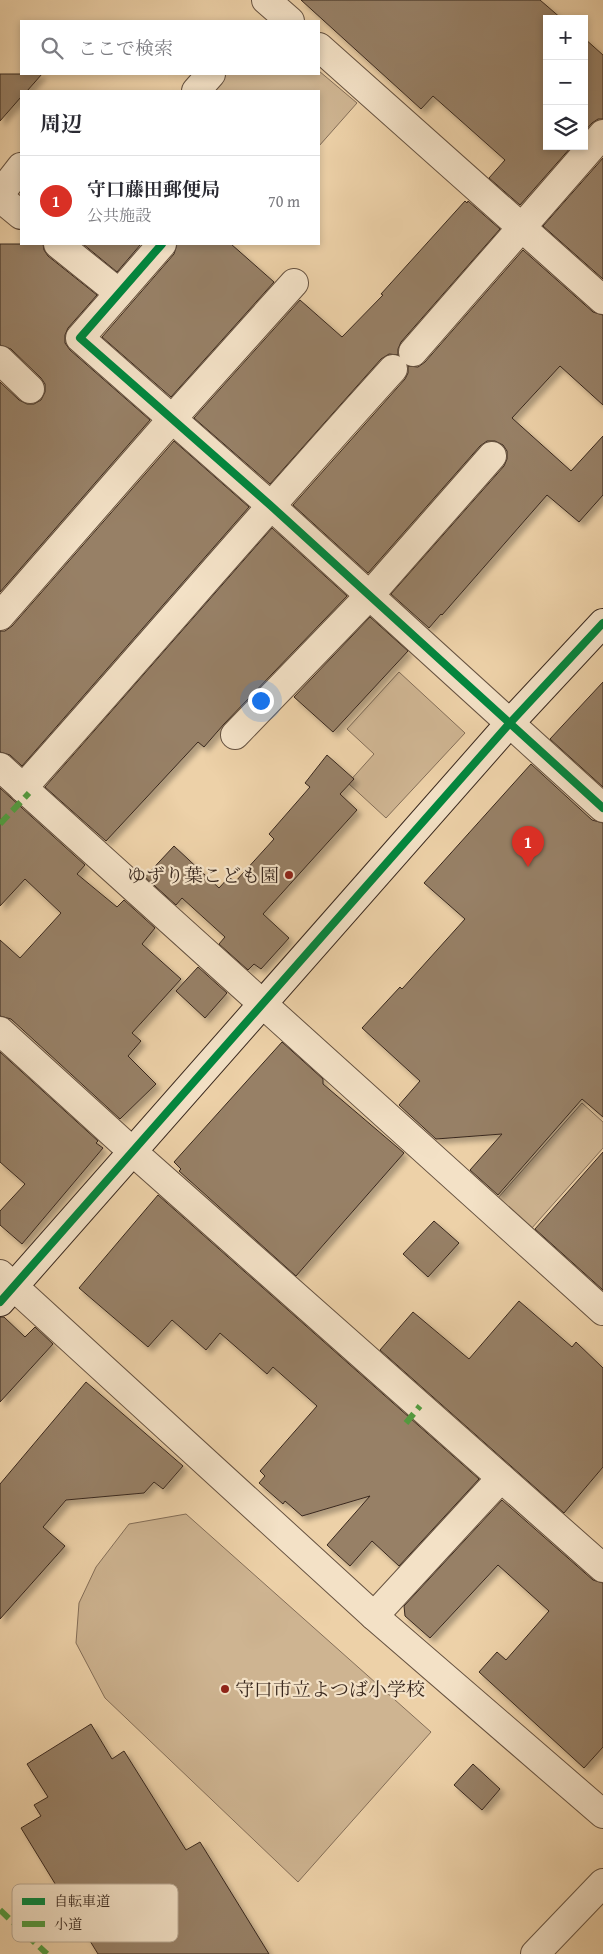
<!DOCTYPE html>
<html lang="ja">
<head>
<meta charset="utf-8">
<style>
  body { margin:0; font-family:"Gentium Book Plus","Noto Serif JP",serif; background:#f2f2f3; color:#2b2b33 }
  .controls { position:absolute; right:15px; top:15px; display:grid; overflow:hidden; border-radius:0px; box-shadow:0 2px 8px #0003 }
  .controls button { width:45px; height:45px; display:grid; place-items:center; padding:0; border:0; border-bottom:1px solid #e1e1e2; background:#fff; color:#2b2b33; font:25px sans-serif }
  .you { position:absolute; left:260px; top:700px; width:18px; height:18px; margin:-12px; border:4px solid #fff; border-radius:50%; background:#1a73e8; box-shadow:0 0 0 8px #1a73e833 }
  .badge { display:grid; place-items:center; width:32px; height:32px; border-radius:50%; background:#d93025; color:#fff; font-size:16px; font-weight:700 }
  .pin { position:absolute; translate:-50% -41px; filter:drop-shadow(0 1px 2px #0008) }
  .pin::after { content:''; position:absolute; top:26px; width:18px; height:15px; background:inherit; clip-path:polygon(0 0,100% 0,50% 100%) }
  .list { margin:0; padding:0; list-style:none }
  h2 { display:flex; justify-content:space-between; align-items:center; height:65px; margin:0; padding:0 20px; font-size:21px }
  h2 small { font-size:16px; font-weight:400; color:#7c7c81 }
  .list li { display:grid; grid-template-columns:32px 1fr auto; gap:15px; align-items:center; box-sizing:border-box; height:90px; padding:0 20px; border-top:1px solid #e1e1e2 }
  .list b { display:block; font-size:19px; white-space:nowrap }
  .list p { margin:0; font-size:16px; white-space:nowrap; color:#7c7c81 }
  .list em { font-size:16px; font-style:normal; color:#7c7c81 }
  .icon { flex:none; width:28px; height:28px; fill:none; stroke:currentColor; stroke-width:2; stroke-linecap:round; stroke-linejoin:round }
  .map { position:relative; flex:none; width:603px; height:1954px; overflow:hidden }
  .search { position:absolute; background:#fff; box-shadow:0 2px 8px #0003; left:20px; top:20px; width:300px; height:55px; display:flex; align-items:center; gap:12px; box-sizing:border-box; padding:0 18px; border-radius:0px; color:#7c7c81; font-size:19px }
  .panel { position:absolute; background:#fff; box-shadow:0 2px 8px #0003; left:20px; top:90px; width:300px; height:155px; border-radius:0px }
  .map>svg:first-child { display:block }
  .green { fill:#ceb491; stroke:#846e58 }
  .building { fill:#978066; stroke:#39281e; filter:url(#shadow) }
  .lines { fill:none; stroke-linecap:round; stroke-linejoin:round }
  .street-casing { stroke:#665240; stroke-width:30 }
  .secondary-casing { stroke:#39281e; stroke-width:30 }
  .street { stroke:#f3e1c6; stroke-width:28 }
  .secondary { stroke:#f3e1c6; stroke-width:28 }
  .quiet { stroke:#529c3f; stroke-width:6; stroke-dasharray:12 6; stroke-linecap:butt }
  .cycleway-casing { stroke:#f3e1c6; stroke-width:11 }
  .cycleway { stroke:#00873e; stroke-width:8 }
  .poi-dot { fill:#8f2418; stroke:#f3e1c6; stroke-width:2 }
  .labels { text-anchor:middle; stroke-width:4.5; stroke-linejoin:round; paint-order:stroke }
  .poi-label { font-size:19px; fill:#39281e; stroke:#f3e1c6; text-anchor:end }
  .key { fill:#f3e1c6; stroke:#bbaa94; stroke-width:1 }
  .key-label { font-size:14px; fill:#39281e }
</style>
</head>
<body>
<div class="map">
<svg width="603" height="1954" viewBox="0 0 603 1954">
  <defs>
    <filter id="shadow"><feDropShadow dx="4.5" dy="4.5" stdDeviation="2.5" flood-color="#0004"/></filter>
  </defs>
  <rect width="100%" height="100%" fill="#edd1a8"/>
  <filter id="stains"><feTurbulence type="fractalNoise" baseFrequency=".004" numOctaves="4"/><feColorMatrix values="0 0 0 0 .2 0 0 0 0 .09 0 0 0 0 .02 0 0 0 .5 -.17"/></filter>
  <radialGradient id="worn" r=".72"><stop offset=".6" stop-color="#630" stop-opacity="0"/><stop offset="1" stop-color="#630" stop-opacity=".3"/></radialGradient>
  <g class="green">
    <path d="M319 71 357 103 319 146V91H209L224 74H319Z"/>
    <path d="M399 672 465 733 386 818 348 783 374 754 347 729Z"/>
    <path d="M582 1103 603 1122V1148L531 1229 497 1199Z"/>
    <path d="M186 1514 431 1732 298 1882 105 1698 76 1643 79 1603 96 1567 129 1524Z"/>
  </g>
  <g class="building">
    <path d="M301 0H540L562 19H547V146H572L520 205 489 178 505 160 433 96 421 109Z"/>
    <path d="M584 38 603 55V119H598L592 123 584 132Z"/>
    <path d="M0 74H42L27 91H21V97L0 121Z"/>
    <path d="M603 158V279L543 226Z"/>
    <path d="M465 201 467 203 468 201 500 229 401 342 398 349V355L389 354 381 359 270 484 194 418 300 300 342 337 383 295 381 294Z"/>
    <path d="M0 244H43L44 250 48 256 97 295 68 328 65 335V343L70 350 150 420 0 592V382L19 400 27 404H34L41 400 45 392V384L41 378 11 349 0 345Z"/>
    <path d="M83 244H141L117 272Z"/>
    <path d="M177 244H231L274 282 171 397 102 337 174 254Z"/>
    <path d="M523 250 593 312 603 315V405L560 366 512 418 571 471 603 436V495L579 522 547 495 442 615 441 614 429 628 391 594 504 466 507 459V451L503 445 495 441H487L480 446 368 573 293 505 405 379 408 373V366L418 367 425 362Z"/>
    <path d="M174 441 249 507 22 766 10 755 0 752V631H5L12 626Z"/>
    <path d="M272 528 347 596 224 724 204 747 198 742 106 841 45 787Z"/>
    <path d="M370 617 408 651 333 732 294 697Z"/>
    <path d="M603 682V787L550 739Z"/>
    <path d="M327 755 354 779 340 794 357 810 263 914 289 938 261 969 254 964 248 970 219 944 225 937 182 898 176 905 145 877 174 846 219 888 229 877 235 882 274 839 269 834 310 787 305 783Z"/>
    <path d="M531 764 592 820 603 823V1117L582 1099 498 1195 470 1170 502 1134 436 1139 399 1105 420 1081 362 1028 400 987 402 989 465 919 424 883Z"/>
    <path d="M0 788 85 865 77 874 117 907 124 900 155 928 142 944 181 979 132 1033 141 1041 128 1056 156 1084 120 1119 11 1019 0 1016V940L20 958 61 913 25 879 0 906Z"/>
    <path d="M198 967 227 993 205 1018 176 991Z"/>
    <path d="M282 1042 323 1079V1084L404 1153 296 1276 179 1171 181 1169 174 1162Z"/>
    <path d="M0 1052 98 1141 96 1143 103 1148 22 1244 0 1225V1211L25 1184 0 1162Z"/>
    <path d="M603 1152V1290L535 1229Z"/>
    <path d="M158 1195 479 1479 399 1566 372 1541 350 1566 327 1545 370 1496 302 1516 285 1501 283 1504 259 1483 265 1476 260 1471 317 1406 273 1367 267 1374 220 1333 206 1350 172 1320 148 1347 79 1288Z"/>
    <path d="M434 1221 459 1243 428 1277 403 1254Z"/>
    <path d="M519 1301 572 1347 576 1342 603 1368V1467L564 1513 380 1350 413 1312 469 1359Z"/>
    <path d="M0 1317H4L25 1337 35 1327 53 1344 0 1402Z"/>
    <path d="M86 1382 183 1466 163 1489 154 1482 144 1493 66 1500 43 1527 65 1546 0 1619V1484Z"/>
    <path d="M502 1500 593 1580 603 1583V1747L584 1768 479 1672 497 1652 506 1660 549 1611 498 1565 430 1638 405 1616 404 1606Z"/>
    <path d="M91 1724 112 1759 124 1751 186 1850 200 1842 269 1954H98L21 1828 41 1816 34 1805 48 1797 27 1764Z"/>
    <path d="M473 1764 500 1789 482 1810 454 1785Z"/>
  </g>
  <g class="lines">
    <g class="street-casing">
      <g id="street">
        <path d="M266 0 290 21"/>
        <path d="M319 47 603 300"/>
        <path d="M196 91 211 74"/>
        <path d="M0 194 21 167"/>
        <path d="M0 198 21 215"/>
        <path d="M58 244 119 293"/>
        <path d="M162 244 80 338 270 505 603 808"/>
        <path d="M413 352 603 134"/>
        <path d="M0 360 30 389"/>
        <path d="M0 616 172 419 294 283"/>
        <path d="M235 735 369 596 492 456"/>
        <path d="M0 767 603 1311"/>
        <path d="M23 788C147 649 268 507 393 369"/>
        <path d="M0 1031 133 1152 603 1568"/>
        <path d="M0 1274 374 1616 603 1814"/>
        <path d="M374 1616 501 1478"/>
        <path d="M535 1954 603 1883"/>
      </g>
    </g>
    <g class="secondary-casing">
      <path id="secondary" d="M0 1302 509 724 603 623"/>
    </g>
    <use href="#street" class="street"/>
    <use href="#secondary" class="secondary"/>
    <g class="quiet">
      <path d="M0 824 29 793"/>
      <path d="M406 1423 420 1406"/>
      <path d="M0 1910 47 1954"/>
    </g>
    <g class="cycleway-casing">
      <g id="cycleway">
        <path d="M162 244 80 338 270 505 603 808"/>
        <path d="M0 1302 509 724 603 623"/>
      </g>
    </g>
    <use href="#cycleway" class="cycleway"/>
  </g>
  <g class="poi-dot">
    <circle cx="289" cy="875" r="5"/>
    <circle cx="225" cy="1689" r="5"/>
  </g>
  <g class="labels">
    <g class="poi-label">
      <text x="279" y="882">ゆずり葉こども園</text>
      <text x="235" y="1696" text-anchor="start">守口市立よつば小学校</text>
    </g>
  </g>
  <rect x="12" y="1884" width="166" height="58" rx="8" class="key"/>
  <rect x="22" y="1898" width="23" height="7" fill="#00873e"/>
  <rect x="22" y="1921" width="23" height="6" fill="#529c3f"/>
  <g class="key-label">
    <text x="54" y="1906">自転車道</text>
    <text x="54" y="1929">小道</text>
  </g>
  <rect width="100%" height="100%" filter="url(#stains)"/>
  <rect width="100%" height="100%" fill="url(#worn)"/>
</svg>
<div class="controls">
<button>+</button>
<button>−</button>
<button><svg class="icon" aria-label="layers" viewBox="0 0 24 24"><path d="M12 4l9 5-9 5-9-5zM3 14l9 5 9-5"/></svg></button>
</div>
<div class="you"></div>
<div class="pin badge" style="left:528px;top:867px">1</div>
<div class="search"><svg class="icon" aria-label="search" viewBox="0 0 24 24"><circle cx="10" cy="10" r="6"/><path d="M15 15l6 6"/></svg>ここで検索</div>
<section class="panel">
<h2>周辺<small></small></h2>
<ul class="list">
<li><span class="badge">1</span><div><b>守口藤田郵便局</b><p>公共施設</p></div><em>70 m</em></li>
</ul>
</section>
</div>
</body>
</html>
